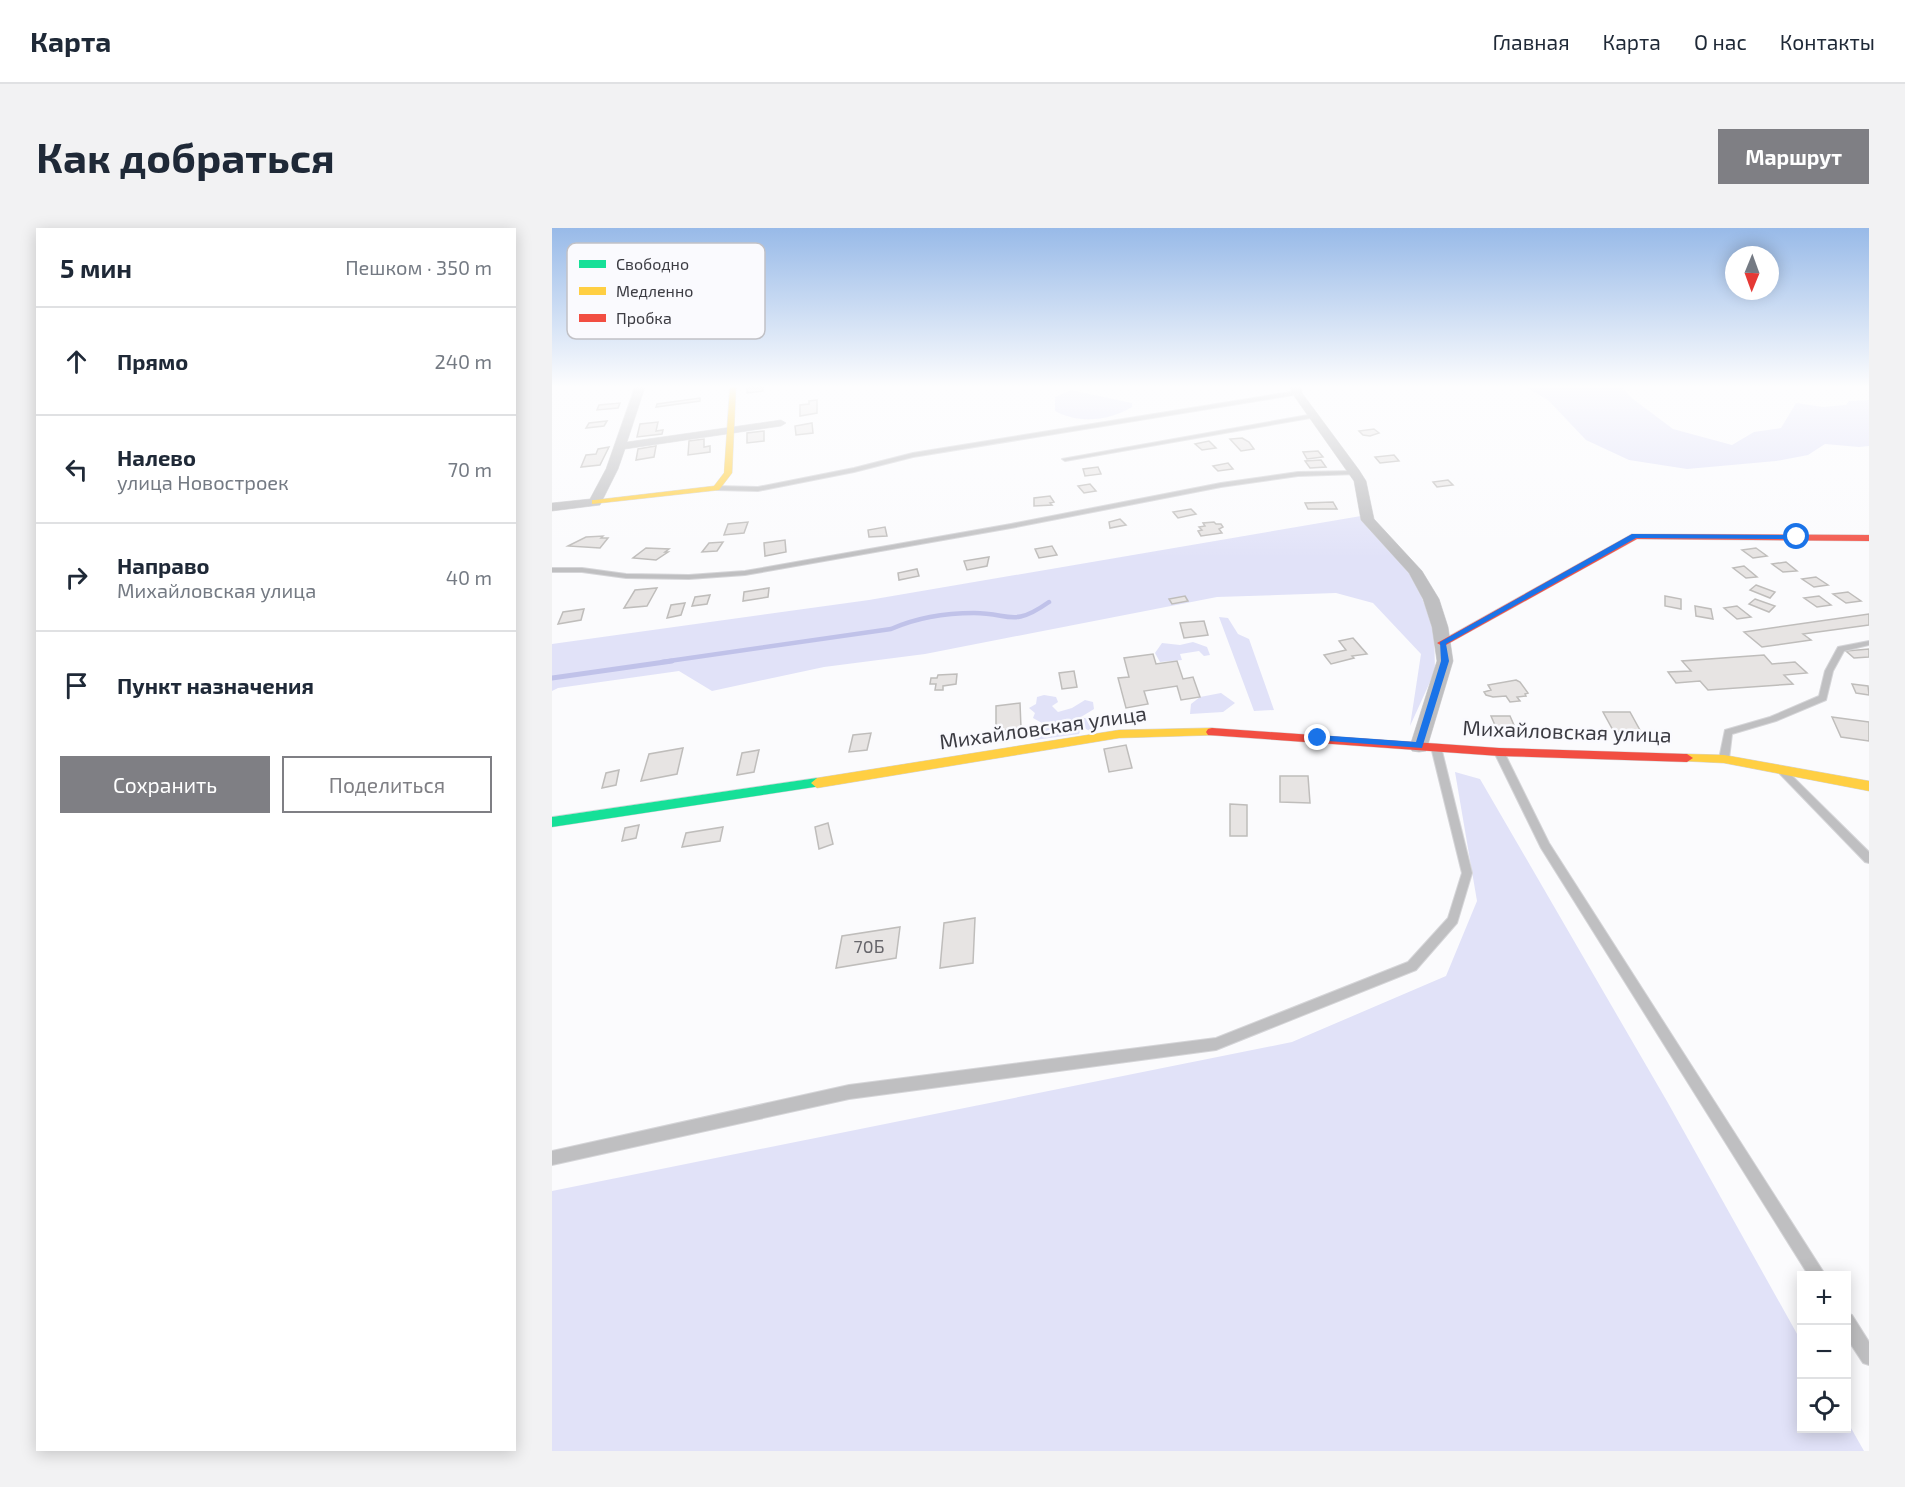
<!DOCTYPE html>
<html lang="ru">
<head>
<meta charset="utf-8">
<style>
  body { margin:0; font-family:"Exo 2",sans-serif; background:#f2f2f3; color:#1f2937 }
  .controls { position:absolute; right:18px; bottom:18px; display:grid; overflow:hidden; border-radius:0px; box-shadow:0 3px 15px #0003 }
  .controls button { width:54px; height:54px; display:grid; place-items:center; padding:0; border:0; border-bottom:2px solid #e0e1e3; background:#fff; color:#1f2937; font:30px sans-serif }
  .compass { position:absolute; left:1173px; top:18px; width:54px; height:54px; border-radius:50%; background:#fff; box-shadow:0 3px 15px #0003; rotate:181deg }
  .stop { position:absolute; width:18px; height:18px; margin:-14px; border:4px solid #1a73e8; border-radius:50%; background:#fff }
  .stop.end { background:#1a73e8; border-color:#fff; box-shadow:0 2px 6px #0008 }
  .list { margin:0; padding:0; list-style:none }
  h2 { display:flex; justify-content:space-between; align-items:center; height:78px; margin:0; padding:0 24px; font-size:26px }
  h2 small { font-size:20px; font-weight:400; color:#747a83 }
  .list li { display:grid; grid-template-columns:39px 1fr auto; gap:18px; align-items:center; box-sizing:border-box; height:108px; padding:0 24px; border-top:2px solid #e0e1e3 }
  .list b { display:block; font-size:22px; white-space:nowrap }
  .list p { margin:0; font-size:20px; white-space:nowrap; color:#747a83 }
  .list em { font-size:20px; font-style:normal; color:#747a83 }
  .actions { display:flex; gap:12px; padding:18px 24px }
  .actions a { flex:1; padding:14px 0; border:2px solid #7f7f84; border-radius:0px; text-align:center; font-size:21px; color:#7f7f84 }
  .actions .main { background:#7f7f84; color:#fff }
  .icon { flex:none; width:33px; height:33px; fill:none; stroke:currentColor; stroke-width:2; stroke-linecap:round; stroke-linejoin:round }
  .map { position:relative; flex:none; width:1317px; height:1223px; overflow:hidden; border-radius:0px }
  header { display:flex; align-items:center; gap:36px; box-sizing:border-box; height:84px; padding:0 30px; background:#fff; border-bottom:2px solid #e0e1e3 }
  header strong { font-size:28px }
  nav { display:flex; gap:33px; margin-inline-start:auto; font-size:21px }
  .intro { display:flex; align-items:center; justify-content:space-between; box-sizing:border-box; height:144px; padding:0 36px }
  h1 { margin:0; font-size:42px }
  .button { padding:15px 27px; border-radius:0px; background:#7f7f84; color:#fff; font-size:21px; font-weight:700 }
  main { display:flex; gap:36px; padding:0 36px }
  aside { flex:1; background:#fff; border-radius:0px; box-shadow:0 3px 15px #0003 }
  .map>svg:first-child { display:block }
  .green { fill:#e1e2f8 }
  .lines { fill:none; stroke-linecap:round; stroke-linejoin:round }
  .stream-far1 { stroke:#c0c2e9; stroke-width:4.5 }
  .stream { stroke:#c0c2e9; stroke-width:5 }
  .building { fill:#e7e4e3; stroke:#bfbdbb; stroke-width:1.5 }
  .lane-casing { stroke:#d5d5d8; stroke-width:2 }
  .street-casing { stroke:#d5d5d8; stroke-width:1 }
  .fast-casing { stroke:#d5d5d8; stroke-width:1 }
  .slow-casing { stroke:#d5d5d8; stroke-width:1 }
  .jam-casing { stroke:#d5d5d8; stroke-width:1 }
  .lane { fill:#bfbfc1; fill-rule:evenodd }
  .street { fill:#bfbfc1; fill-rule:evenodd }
  .fast { fill:#16e098; fill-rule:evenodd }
  .slow { fill:#ffcf43; fill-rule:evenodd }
  .jam { fill:#f24e42; fill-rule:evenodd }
  .route { fill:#1a73e8 }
  .labels { text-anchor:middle; stroke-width:5; stroke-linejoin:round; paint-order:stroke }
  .number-label { font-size:18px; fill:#67666b }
  .street-label { font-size:21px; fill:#3c3c43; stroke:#fafafe }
  .key { fill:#fafafe; stroke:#c1c1c6; stroke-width:1.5 }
  .key-label { font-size:16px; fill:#3c3c43 }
</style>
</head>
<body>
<header>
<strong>Карта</strong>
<nav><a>Главная</a><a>Карта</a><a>О нас</a><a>Контакты</a></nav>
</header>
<div class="intro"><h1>Как добраться</h1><a class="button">Маршрут</a></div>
<main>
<aside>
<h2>5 мин<small>Пешком · 350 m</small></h2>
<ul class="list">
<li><svg class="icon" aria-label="ahead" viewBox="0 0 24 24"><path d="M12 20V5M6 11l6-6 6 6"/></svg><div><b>Прямо</b></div><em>240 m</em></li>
<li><svg class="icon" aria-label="left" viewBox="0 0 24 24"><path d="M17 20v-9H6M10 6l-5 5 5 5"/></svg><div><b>Налево</b><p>улица Новостроек</p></div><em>70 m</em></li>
<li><svg class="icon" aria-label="right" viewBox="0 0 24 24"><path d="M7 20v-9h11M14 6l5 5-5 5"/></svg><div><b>Направо</b><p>Михайловская улица</p></div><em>40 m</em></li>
<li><svg class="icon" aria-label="arrive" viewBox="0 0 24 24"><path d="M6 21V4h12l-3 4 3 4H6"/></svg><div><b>Пункт назначения</b></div></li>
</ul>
<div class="actions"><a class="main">Сохранить</a><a>Поделиться</a></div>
</aside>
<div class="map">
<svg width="1317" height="1223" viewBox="0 0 1317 1223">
  <rect width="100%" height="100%" fill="#fbfbfd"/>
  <g class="green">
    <path d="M974 159H1069L1081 171 1121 201 1180 217 1202 204 1229 200 1244 175 1271 179 1294 177 1297 173 1317 172V218L1307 219 1273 216 1256 227 1224 233 1135 241 1077 232 1034 212 996 172Z"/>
    <path d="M519 162 580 175V179C557 193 527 196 503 183V169Z"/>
    <path d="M809 288 863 352 882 401 883 443 858 498 869 426 821 375 784 365 665 369 373 426 272 439 160 463 127 443 6 460 0 463V416L317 372Z"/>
    <path d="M667 389 676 390 686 406 697 411 722 482 702 483Z"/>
    <path d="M641 414 655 419 658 427 652 428 647 423 628 426 630 432 608 434 603 425 610 415 628 417Z"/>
    <path d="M669 465 683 475 671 484 638 486 639 476 648 469Z"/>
    <path d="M492 467 504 469 506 474 500 478 506 484 520 480 533 472 541 474 542 481 529 489 547 494 549 500 538 503 530 499 527 506 483 512 479 508 490 499V495L481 490 483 485 477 480 484 476 485 469Z"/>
    <path d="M903 544 928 551 1116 875 1249 1113 1250 1200H1294L1295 1193 1312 1223H0V963L740 814 894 748 925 673Z"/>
  </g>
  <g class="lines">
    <path class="stream-far1" d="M110 434 339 401C364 390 394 385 422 385 459 385 460 400 497 374"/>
    <path class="stream" d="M0 450 120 433"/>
  </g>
  <g class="building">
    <path d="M195 159H211V163L195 165Z"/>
    <path d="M148 170V173L104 179 105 176Z"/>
    <path d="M265 172V185L248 188V177L257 176V173Z"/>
    <path d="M68 175 66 180 45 182 47 177Z"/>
    <path d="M55 193 52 198 34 200 37 195Z"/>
    <path d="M106 194 104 203 111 202 110 206 85 209 88 196Z"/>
    <path d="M260 195 261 205 244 207 243 198Z"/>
    <path d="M822 201 827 205 818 208 811 207 807 203Z"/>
    <path d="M212 203V213L195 215V205Z"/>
    <path d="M690 210 697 214 702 221 689 223 678 211Z"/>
    <path d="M152 211V219L158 218V224L136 227 137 213Z"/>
    <path d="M657 213 664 220 650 222 643 216Z"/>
    <path d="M104 218 102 229 84 232 86 221Z"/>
    <path d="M57 219 48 237 29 239 34 227 44 226 46 221Z"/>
    <path d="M766 223 771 229 755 231 751 224Z"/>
    <path d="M842 227 847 233 828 235 823 229Z"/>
    <path d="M769 232 774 239 758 240 753 233Z"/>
    <path d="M676 235 681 241 666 243 661 238Z"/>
    <path d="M546 239 549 246 533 248 531 241Z"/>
    <path d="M896 252 901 257 885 259 881 254Z"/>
    <path d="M538 256 544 263 532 265 526 258Z"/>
    <path d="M498 268 502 274 498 275 500 277 482 278V270Z"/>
    <path d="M781 274 785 281H756L753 275Z"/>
    <path d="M639 281 644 286 626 290 621 284Z"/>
    <path d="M568 291 574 297 558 300 557 294Z"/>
    <path d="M196 294 192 305 172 307 176 296Z"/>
    <path d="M662 294 664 296H669L671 299 667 301 670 305 649 308 646 303 650 302 647 299 653 298 651 295Z"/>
    <path d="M333 299 335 308 317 309 316 302Z"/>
    <path d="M51 308 49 310H56L48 320 16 318 34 309Z"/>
    <path d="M233 312 234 324 213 328 212 315Z"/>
    <path d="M171 314 165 323 150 324 157 315Z"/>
    <path d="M500 318 505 327 487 330 483 321Z"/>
    <path d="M94 320 117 321 113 324H116L104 332 81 330Z"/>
    <path d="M1204 320 1215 328 1201 330 1190 322Z"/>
    <path d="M437 329 435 338 415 342 412 333Z"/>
    <path d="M1234 334 1245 343 1231 344 1220 336Z"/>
    <path d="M1192 338 1205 349 1194 350 1181 340Z"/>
    <path d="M365 341 367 348 347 352 346 345Z"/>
    <path d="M1264 349 1276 357 1262 359 1250 351Z"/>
    <path d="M1204 357 1223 364 1218 370 1198 362Z"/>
    <path d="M105 360 95 378 72 380 83 362Z"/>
    <path d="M217 360 216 369 191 373 192 364Z"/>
    <path d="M1296 364 1309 373 1294 375 1281 366Z"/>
    <path d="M158 367 155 376 140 378 143 369Z"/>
    <path d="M633 368 636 373 620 376 617 371Z"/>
    <path d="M1113 368 1129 371V381L1113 378Z"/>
    <path d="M1267 368 1279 377 1265 379 1252 370Z"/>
    <path d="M1203 371 1223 378 1217 384 1197 376Z"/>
    <path d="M133 375 129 387 115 390 119 377Z"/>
    <path d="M1143 378 1159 381 1161 391 1144 388Z"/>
    <path d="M1185 378 1199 389 1185 391 1172 380Z"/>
    <path d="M32 381 29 392 6 396 11 384Z"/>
    <path d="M1317 386V397L1251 406 1259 412 1210 419 1192 404Z"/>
    <path d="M652 393 656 407 632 410 628 395Z"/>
    <path d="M801 410 815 426 800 428 802 430 779 436 772 427 794 422 787 413Z"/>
    <path d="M1317 421V429L1302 430 1294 423Z"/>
    <path d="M601 426 604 436 625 433 631 451 641 449 648 469 629 472 625 458 592 463 596 476 574 480 566 450 577 449 572 430Z"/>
    <path d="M1212 427 1220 436 1243 434 1255 445 1232 447 1241 456 1156 462 1148 453 1124 455 1116 444 1139 443 1130 433Z"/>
    <path d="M522 443 525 459 510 461 507 445Z"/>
    <path d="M405 446 404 456 391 458V462H383L384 456H378L379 450H385L386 447Z"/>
    <path d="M964 452 968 454 976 465 973 466 974 468 965 469 968 473 958 474 954 468 941 469 934 467 932 464 939 462 936 457Z"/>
    <path d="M1300 456 1316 458 1317 467 1304 465Z"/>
    <path d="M468 475 469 500 444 503V478Z"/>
    <path d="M1051 484H1078L1089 504H1062Z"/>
    <path d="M939 488H958L965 504H946Z"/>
    <path d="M1280 489 1317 494V513L1289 509Z"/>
    <path d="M319 505 315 522 297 524 301 507Z"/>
    <path d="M574 517 580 540 557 544 552 521Z"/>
    <path d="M131 520 125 546 89 553 97 526Z"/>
    <path d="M207 522 202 544 185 547 190 525Z"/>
    <path d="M67 542 64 557 50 560 54 545Z"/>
    <path d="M728 548H756L758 575 728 574Z"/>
    <path d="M678 576 695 577V608H678Z"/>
    <path d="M276 595 281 616 267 621 263 599Z"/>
    <path d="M87 597 84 610 70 613 73 600Z"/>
    <path d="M171 599 168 613 130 619 134 605Z"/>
    <path d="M423 690 421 735 388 740 392 695Z"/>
    <path d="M348 699 344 730 284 740 290 708Z"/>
  </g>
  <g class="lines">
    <g class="lane-casing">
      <g id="lane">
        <path d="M745 163 747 166 361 229 302 244 206 263 164 262 161 260 164 258 206 259 302 240 361 225Z"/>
        <path d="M762 186 764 189 513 233 510 231Z"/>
        <path d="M803 243 805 244V246L746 248 669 259 459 300 193 347 137 351 74 350 30 344H0V340H30L74 346 137 347 193 343 459 296 669 255 746 244Z"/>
        <path d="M1317 413V417L1292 423 1281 443 1274 472 1224 493 1180 506 1177 531 1172 534 1169 533 1167 531 1173 502 1218 489 1267 468 1273 443 1286 419Z"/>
        <path d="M884 516 889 519 920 645 905 695 864 742 664 822 297 871 0 937V923L297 857 664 810 856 734 896 690 910 645 879 519Z"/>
        <path d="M947 521 952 524 997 615 1274 1048H1257L989 620 942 524Z"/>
        <path d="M1231 541 1234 542 1317 624V635L1313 634 1228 546 1226 544Z"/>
        <path d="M1294 1085 1300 1087 1317 1114V1137L1311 1135 1294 1109Z"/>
      </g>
    </g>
    <g class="street-casing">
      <g id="street">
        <path d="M83 159H93L75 214 229 192 234 195 229 198 73 221 66 241 48 277 0 283V275L38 271 54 241Z"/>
        <path d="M739 159H749L750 165 807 242 814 253 822 291 870 343 887 371 896 399 901 433 874 523 867 524 860 523 858 518 885 433 880 399 871 371 857 345 809 292 802 253 740 165Z"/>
      </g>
    </g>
    <g class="fast-casing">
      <path id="fast" d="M265 550 271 555 269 558 0 599V589Z"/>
    </g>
    <g class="slow-casing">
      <g id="slow">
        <path d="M178 159H184L180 245 167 262 40 276V272H43L162 258 172 245Z"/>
        <path d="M660 500 664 501 666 504 664 507 567 510 265 560 259 555 265 550 567 502Z"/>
        <path d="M1135 526 1172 527 1317 553V563L1172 535 1131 533 1129 530 1131 527Z"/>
      </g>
    </g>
    <g class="jam-casing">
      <g id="jam">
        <path d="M1080 306 1317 307V313L1085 311 894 417 890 418 885 415Z"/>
        <path d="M660 500 947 520 1135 526 1141 530 1135 534 947 528 656 507 654 504 656 501Z"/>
      </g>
    </g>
    <use href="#lane" class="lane"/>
    <use href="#street" class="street"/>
    <use href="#fast" class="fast"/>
    <use href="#slow" class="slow"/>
    <use href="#jam" class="jam"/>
  </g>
  <linearGradient id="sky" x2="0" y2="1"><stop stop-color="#98bae8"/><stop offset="0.48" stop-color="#fdfdfe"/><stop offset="1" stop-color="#fdfdfe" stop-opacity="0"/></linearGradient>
  <rect width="1317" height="330" fill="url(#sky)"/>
  <path class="route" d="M1080 306 1245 307 1249 309 1245 311 1084 310 894 416 897 433 870 520 763 512V508L766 507 864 514 889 433 888 414Z"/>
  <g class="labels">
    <g class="number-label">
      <text x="317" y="725">70Б</text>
    </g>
    <g class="street-label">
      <text transform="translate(491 500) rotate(-8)" y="7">Михайловская улица</text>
      <text transform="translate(1015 504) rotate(2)" y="7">Михайловская улица</text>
    </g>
  </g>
  <rect x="15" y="15" width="198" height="96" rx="9" class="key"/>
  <rect x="27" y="32" width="27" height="8" fill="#16e098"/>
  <rect x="27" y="59" width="27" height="8" fill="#ffcf43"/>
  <rect x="27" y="86" width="27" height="8" fill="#f24e42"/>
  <g class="key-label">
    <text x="64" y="42">Свободно</text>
    <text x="64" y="69">Медленно</text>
    <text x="64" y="96">Пробка</text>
  </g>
</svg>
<div class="controls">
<button>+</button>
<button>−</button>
<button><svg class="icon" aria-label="locate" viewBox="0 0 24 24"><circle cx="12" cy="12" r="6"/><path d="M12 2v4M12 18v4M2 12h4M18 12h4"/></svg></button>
</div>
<svg class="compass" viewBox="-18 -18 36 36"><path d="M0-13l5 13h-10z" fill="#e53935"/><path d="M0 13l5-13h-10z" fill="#747a83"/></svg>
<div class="stop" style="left:1245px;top:309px"></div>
<div class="stop end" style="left:766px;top:510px"></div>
</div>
</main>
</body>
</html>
